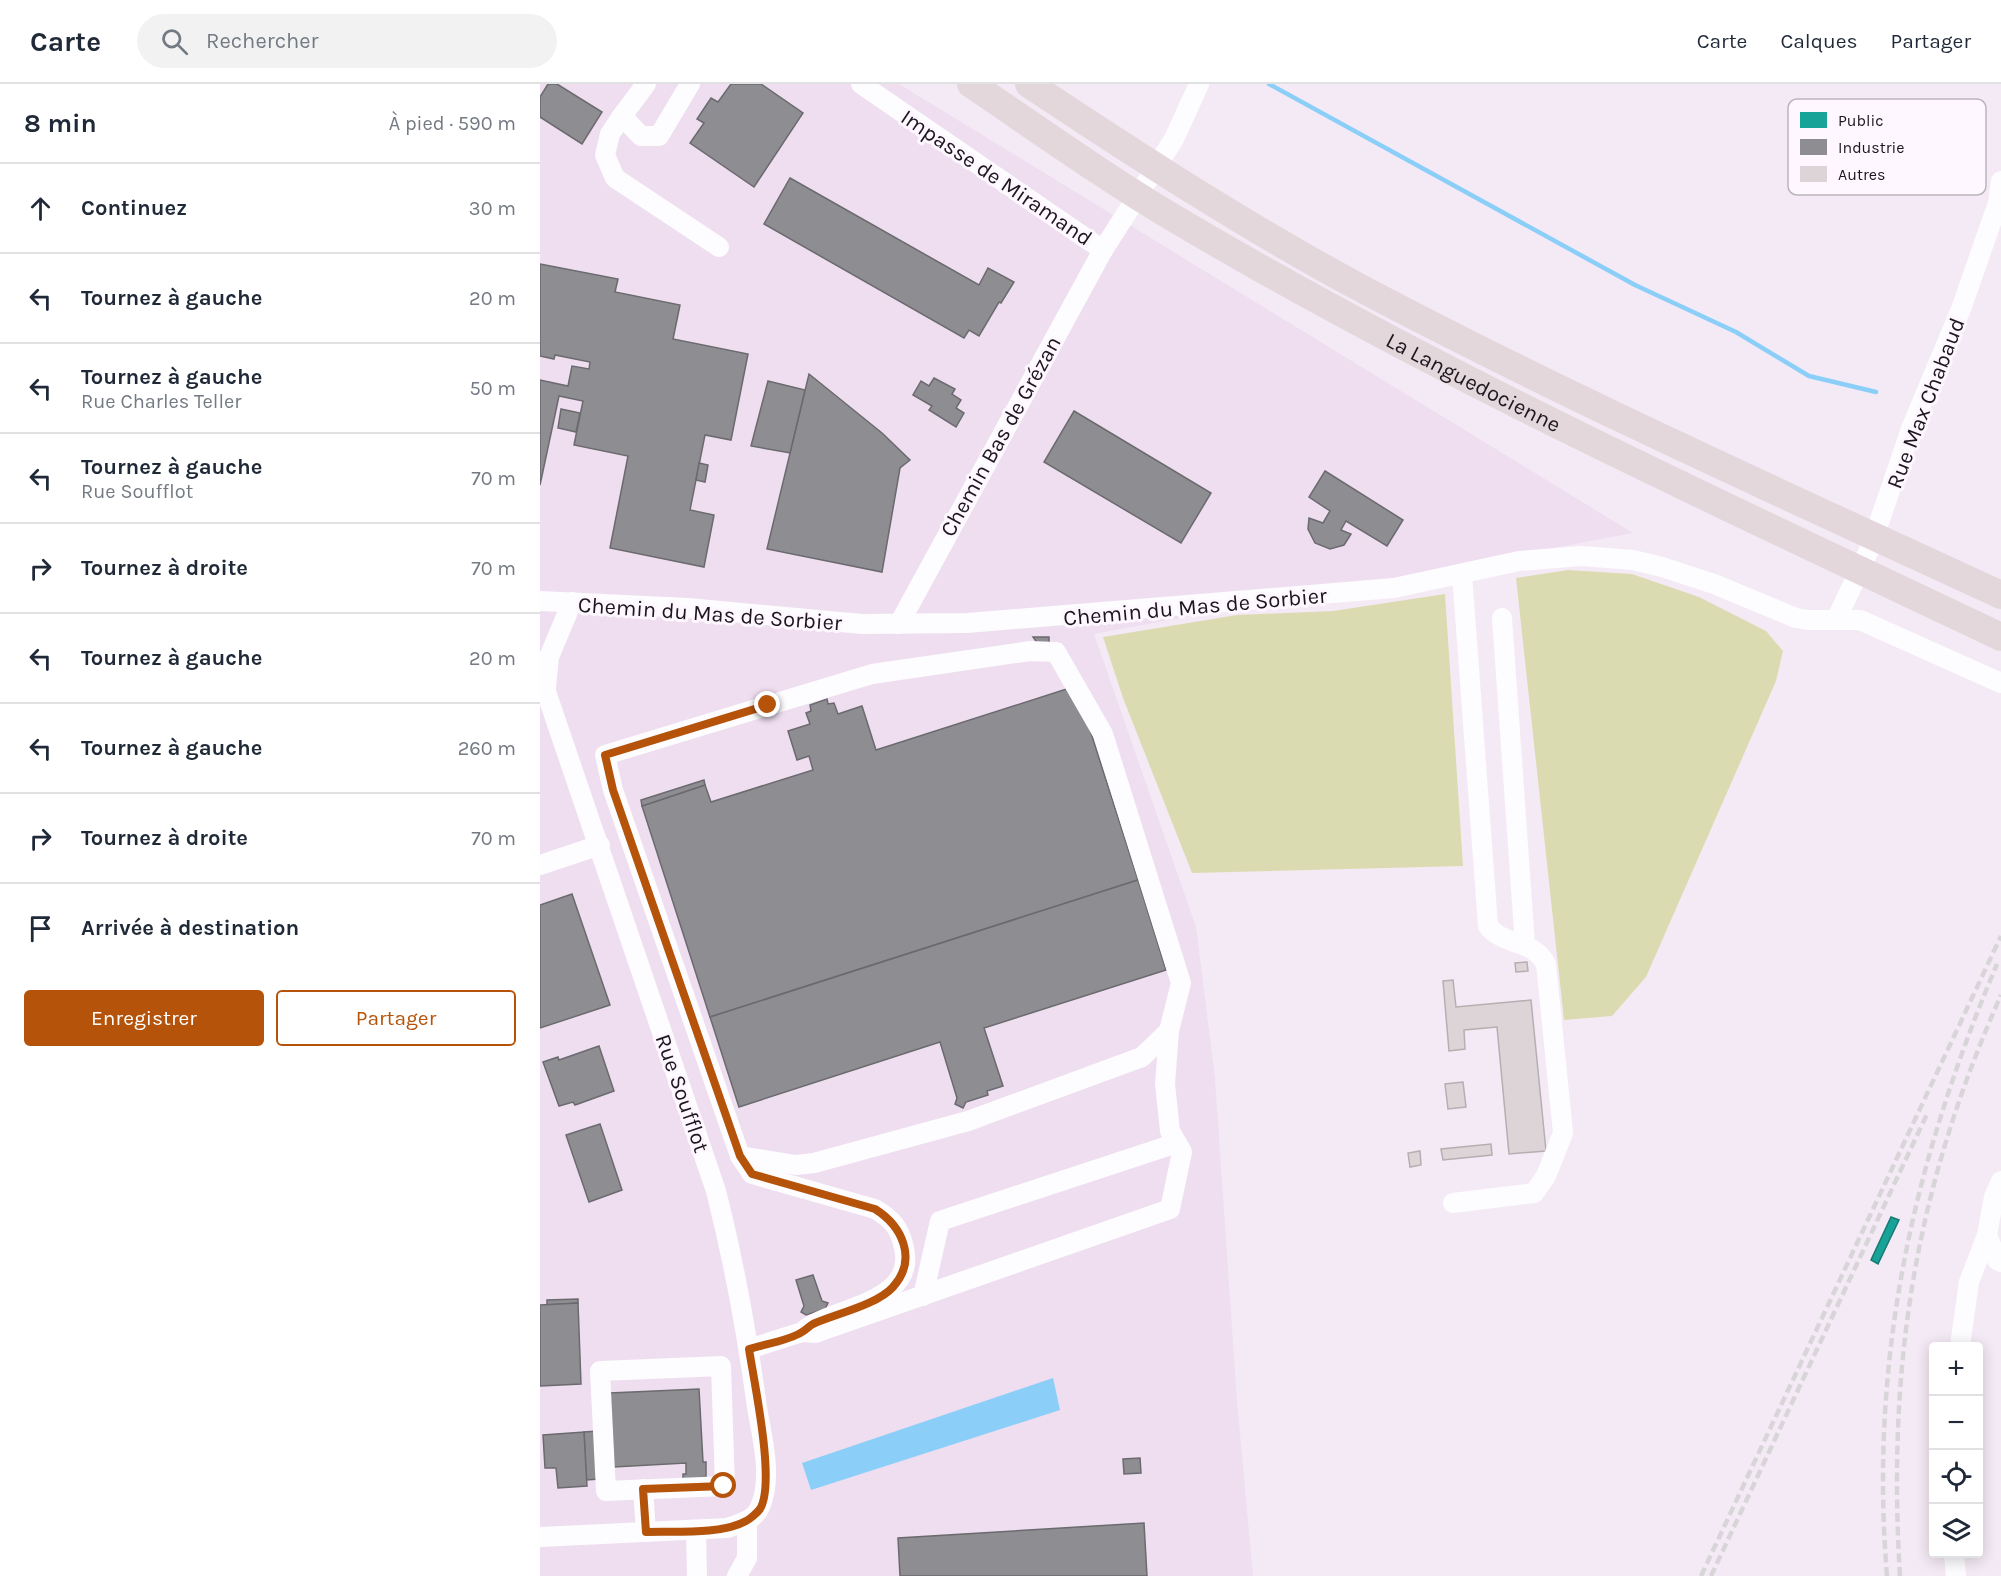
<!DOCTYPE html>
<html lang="fr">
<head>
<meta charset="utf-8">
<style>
  body { margin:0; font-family:Karla,sans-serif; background:#f2f2f3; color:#1f2937 }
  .controls { position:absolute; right:18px; bottom:18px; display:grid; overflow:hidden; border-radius:6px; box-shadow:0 3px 15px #0003 }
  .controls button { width:54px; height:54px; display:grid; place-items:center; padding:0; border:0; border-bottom:2px solid #e0e1e3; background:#fff; color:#1f2937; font:30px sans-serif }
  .stop { position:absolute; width:18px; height:18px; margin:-14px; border:4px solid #b45309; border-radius:50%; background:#fff }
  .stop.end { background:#b45309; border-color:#fff; box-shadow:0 2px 6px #0008 }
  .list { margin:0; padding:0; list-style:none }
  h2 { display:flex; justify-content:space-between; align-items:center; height:78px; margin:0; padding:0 24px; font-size:26px }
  h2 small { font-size:20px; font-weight:400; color:#747a83 }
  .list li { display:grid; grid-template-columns:39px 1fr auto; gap:18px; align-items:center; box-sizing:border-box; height:90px; padding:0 24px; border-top:2px solid #e0e1e3 }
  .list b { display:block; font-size:22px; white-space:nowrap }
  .list p { margin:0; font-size:20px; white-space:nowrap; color:#747a83 }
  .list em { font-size:20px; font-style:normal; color:#747a83 }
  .actions { display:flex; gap:12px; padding:18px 24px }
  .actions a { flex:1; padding:14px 0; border:2px solid #b45309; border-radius:6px; text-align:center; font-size:21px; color:#b45309 }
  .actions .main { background:#b45309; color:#fff }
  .icon { flex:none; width:33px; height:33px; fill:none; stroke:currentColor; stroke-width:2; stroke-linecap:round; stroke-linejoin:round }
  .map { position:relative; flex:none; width:1461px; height:1492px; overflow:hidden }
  header { display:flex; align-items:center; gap:36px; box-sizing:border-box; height:84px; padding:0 30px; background:#fff; border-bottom:2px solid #e0e1e3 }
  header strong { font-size:28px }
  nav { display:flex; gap:33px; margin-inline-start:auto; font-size:21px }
  .search { width:420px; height:54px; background:#f2f2f3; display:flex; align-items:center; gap:15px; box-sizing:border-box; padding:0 21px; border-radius:33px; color:#747a83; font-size:22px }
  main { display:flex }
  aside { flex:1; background:#fff }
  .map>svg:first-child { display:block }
  .built { fill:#eedef0 }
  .green { fill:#dbdbb1 }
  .water { fill:#8bcff8 }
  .public { fill:#17a398; stroke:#187973; stroke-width:1.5 }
  .industry { fill:#8d8d92; stroke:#6b6a6f; stroke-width:1.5 }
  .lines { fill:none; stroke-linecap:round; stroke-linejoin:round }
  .stream { stroke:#8bcff8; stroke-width:4.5 }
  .building { fill:#ddd4d7; stroke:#b6aeb0; stroke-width:1.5 }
  .minor { stroke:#fdfcfe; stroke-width:20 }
  .highway { stroke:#e4d7dc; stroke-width:28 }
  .rail { stroke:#d8d5d8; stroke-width:4.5; stroke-dasharray:9 4.5; stroke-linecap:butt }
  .route { stroke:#b45309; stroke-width:8 }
  .labels { text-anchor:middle; stroke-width:6; stroke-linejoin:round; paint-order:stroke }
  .street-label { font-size:22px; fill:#1c171d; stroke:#fef7ff }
  .key { fill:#fef7ff; stroke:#bab4bb; stroke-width:1.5 }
  .key-label { font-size:16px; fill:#1c171d }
</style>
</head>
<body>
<header>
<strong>Carte</strong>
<div class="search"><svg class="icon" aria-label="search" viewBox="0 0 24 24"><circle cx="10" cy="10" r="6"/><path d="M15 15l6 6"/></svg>Rechercher</div>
<nav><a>Carte</a><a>Calques</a><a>Partager</a></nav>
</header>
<main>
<aside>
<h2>8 min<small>À pied · 590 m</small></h2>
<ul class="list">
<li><svg class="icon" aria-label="ahead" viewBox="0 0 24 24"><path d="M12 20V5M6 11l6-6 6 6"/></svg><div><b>Continuez</b></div><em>30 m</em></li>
<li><svg class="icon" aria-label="left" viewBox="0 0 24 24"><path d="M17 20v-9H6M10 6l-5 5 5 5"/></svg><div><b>Tournez à gauche</b></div><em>20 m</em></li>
<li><svg class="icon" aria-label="left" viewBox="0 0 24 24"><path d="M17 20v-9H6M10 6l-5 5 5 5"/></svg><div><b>Tournez à gauche</b><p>Rue Charles Teller</p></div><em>50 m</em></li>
<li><svg class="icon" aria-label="left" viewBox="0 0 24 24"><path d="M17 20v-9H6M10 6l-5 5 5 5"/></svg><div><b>Tournez à gauche</b><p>Rue Soufflot</p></div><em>70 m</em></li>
<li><svg class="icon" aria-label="right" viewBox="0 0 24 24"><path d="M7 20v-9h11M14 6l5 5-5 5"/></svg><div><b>Tournez à droite</b></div><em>70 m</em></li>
<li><svg class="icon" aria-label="left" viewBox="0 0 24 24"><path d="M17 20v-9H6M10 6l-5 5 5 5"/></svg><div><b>Tournez à gauche</b></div><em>20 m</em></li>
<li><svg class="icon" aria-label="left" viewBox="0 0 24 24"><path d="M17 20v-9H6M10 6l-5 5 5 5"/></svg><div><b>Tournez à gauche</b></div><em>260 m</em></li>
<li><svg class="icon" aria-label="right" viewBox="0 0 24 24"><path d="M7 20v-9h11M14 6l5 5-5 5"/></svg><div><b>Tournez à droite</b></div><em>70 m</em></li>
<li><svg class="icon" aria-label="arrive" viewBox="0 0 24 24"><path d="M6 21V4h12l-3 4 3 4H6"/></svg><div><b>Arrivée à destination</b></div></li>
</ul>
<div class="actions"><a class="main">Enregistrer</a><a>Partager</a></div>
</aside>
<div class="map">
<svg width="1461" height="1492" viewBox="0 0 1461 1492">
  <rect width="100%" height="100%" fill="#f4eaf5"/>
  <path class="built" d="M0 0H359L1093 449 554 550 656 843 675 995 697 1317 713 1492H0Z"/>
  <g class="green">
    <path d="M1028 486 1092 490 1159 513 1226 547 1243 567 1236 597 1106 893 1072 932 1024 936 976 494Z"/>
    <path d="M905 510 923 782 652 789 583 614 563 553 697 531 793 527Z"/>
  </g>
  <path class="water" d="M513 1294 520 1326 271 1406 262 1379Z"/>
  <path class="public" d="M1351 1133 1359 1136 1338 1180 1331 1176Z"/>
  <g class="industry">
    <path d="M8 0H17L62 28 42 60 0 33V13Z"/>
    <path d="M191 0H221L263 29 214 103 150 59 164 39 157 35 171 14 178 18Z"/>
    <path d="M250 94 439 201 448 184 474 198 461 219 459 218 439 252 429 246 424 254 224 140Z"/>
    <path d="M0 180 78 195 75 208 140 221 133 255 208 270 191 356 165 351 150 426 174 431 164 483 70 464 88 372 34 361 43 317 19 312 0 401V296L28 302 32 282 49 285 50 278 15 271 14 275 0 272Z"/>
    <path d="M269 290 342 349 370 376 360 384 342 488 227 465Z"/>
    <path d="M394 294 415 305 412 310 421 316 416 324 424 329 416 343 389 326 392 322 373 311 381 297 389 302Z"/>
    <path d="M228 297 265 306 250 369 211 362Z"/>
    <path d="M21 325 40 329 36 348 18 344Z"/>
    <path d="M534 327 671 409 641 459 504 378Z"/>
    <path d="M159 379 168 381 165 398 156 396Z"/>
    <path d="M785 387 863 436 847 462 806 437 801 446 811 450 804 461 790 465 775 459 768 445 769 434 783 439 790 427 769 413Z"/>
    <path d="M493 553H509V559L498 560Z"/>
    <path d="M536 602 598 796 170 933 102 722 165 701 171 718 273 686 269 672 257 676 248 647 270 640 266 629 271 627 270 621 287 615 288 620 294 619 298 630 322 622 336 666Z"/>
    <path d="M164 696 165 701 102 722 101 716Z"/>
    <path d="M598 796 626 886 444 944 463 1002 447 1007 448 1011 426 1018 423 1024 415 1020 417 1014 400 958 199 1023 170 933Z"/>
    <path d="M32 810 70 921 0 944V821Z"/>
    <path d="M59 962 74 1007 35 1021 33 1018 19 1022 3 978 18 973 19 976Z"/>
    <path d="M60 1040 82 1106 49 1118 26 1051Z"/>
    <path d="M273 1191 282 1217 288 1219 285 1225 266 1231 261 1228 264 1222 256 1196Z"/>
    <path d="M38 1215V1219L7 1221V1216Z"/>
    <path d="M38 1219 41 1300 0 1302V1221Z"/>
    <path d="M159 1305 163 1378H166V1393L143 1395V1390H146V1379L74 1383 70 1309Z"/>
    <path d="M58 1347 60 1395 46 1396 44 1348Z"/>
    <path d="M44 1348 47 1402 18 1404 16 1384H5L3 1351Z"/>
    <path d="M600 1374 601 1389 584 1390 583 1375Z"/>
    <path d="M604 1439 607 1492H360L358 1454Z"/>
  </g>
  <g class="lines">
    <path class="stream" d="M729 0 1095 201 1196 248 1269 292 1336 308"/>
  </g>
  <g class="building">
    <path d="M987 878 988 887 976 888 975 879Z"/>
    <path d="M913 896 916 923 991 916 1006 1067 969 1070 957 943 924 946 925 965 909 967 903 897Z"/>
    <path d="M923 998 926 1023 908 1025 905 1000Z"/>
    <path d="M951 1060 952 1071 903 1076 901 1065Z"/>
    <path d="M880 1067 881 1081 870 1083 868 1069Z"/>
  </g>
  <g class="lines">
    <g class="minor">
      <path d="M106 0 82 32 101 52H119L150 0"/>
      <path d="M321 0 563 166"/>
      <path d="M82 32 70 50 65 71 75 94 179 163"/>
      <path d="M0 517 148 524 322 540 427 539 854 504 979 477 1041 472 1093 476 1122 483 1174 500 1256 534 1268 536H1320L1461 599"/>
      <path d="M962 534 985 861"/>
      <path d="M1296 536 1331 462 1372 342 1421 225 1458 119 1461 97"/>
      <path d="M359 540 563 166 634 55 659 0"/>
      <path d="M0 590 176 1107C194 1178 207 1250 217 1323 222 1354 233 1393 220 1423 215 1436 199 1440 187 1444L0 1453"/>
      <path d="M6 604 9 573 32 518"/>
      <path d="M0 781 60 761"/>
      <path d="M200 1072 256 1081 274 1079 428 1037 602 973 629 947"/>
      <path d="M913 1119 994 1109 1006 1092 1023 1049 1006 880C993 855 963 862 948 842L922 490"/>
      <path d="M1447 1151 1457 1176 1461 1178"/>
      <path d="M383 1212 400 1137 637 1059"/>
      <path d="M1420 1262 1429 1198 1447 1151 1454 1113 1461 1097"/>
      <path d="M209 1265 262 1248 275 1249 630 1125 642 1068 630 1047 625 1000 629 947 641 899 563 650 516 568 490 567 332 590 65 671 73 706 200 1072 212 1090 335 1125C352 1135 360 1144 364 1164 377 1221 289 1223 262 1248"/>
      <path d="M181 1282 185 1402 66 1407 60 1287Z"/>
      <path d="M103 1405 106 1448"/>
      <path d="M156 1446 157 1492"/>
      <path d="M1414 1470 1416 1492"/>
      <path d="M197 1492 207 1474V1437"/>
    </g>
    <g class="highway">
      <path id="s1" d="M431 0C499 46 566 94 637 136 902 293 1183 421 1461 553"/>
      <path d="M489 0C599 73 711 146 828 208 1035 317 1249 413 1461 511"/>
    </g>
    <g class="rail">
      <path d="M1161 1492 1461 852"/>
      <path d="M1171 1492 1387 1030"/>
      <path d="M1347 1492C1329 1275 1373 1079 1457 880"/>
      <path d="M1360 1492C1347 1281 1375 1105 1461 911"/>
    </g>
  </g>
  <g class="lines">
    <path class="route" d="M184 1402 103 1405 106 1448C134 1447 181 1451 206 1437 210 1435 217 1429 220 1425 236 1399 214 1298 209 1265 225 1260 248 1257 262 1248 266 1246 269 1242 273 1240 295 1230 337 1221 353 1203 378 1175 362 1142 335 1125L212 1090 200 1072 73 706 65 671 228 621"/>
  </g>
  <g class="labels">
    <g class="street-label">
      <text transform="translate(457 93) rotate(34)" y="8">Impasse de Miramand</text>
      <text dy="8" stroke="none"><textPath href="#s1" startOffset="585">La Languedocienne</textPath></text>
      <text transform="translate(1385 319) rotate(-69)" y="8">Rue Max Chabaud</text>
      <text transform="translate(460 352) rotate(-61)" y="8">Chemin Bas de Grézan</text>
      <text transform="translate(655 522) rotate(-5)" y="8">Chemin du Mas de Sorbier</text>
      <text transform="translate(170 529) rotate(4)" y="8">Chemin du Mas de Sorbier</text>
      <text transform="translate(143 1009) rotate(71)" y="8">Rue Soufflot</text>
    </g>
  </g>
  <rect x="1248" y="15" width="198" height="96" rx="9" class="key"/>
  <rect x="1260" y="28" width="27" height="16" fill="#17a398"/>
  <rect x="1260" y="55" width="27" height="16" fill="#8d8d92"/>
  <rect x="1260" y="82" width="27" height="16" fill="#ddd4d7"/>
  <g class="key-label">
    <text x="1298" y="42">Public</text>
    <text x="1298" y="69">Industrie</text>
    <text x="1298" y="96">Autres</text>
  </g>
</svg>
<div class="controls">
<button>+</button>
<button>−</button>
<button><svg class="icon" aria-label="locate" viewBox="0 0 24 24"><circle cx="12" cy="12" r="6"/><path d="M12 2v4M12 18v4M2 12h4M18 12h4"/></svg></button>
<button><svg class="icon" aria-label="layers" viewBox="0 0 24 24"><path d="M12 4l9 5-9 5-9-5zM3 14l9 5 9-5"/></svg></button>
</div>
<div class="stop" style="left:184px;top:1402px"></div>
<div class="stop end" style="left:228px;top:621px"></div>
</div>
</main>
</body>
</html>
